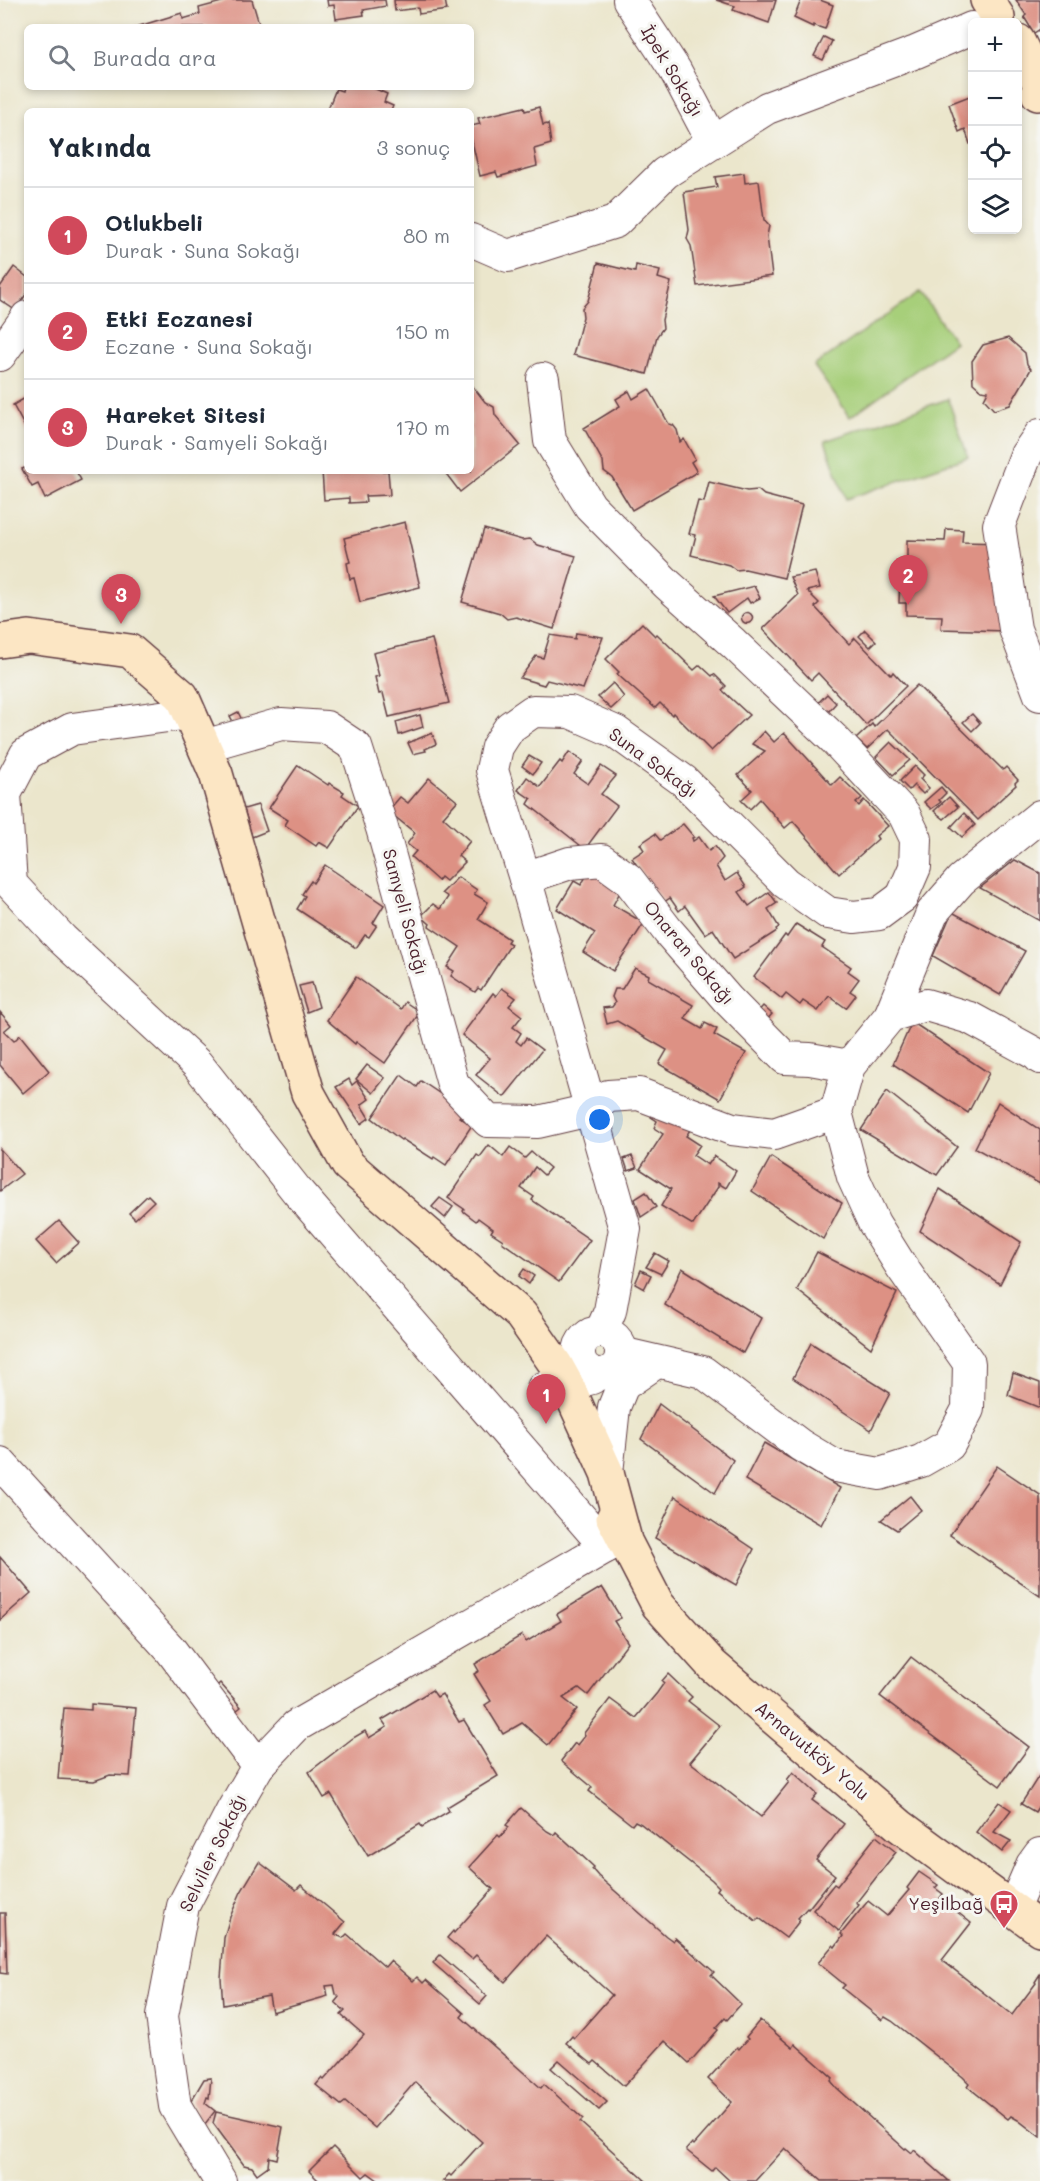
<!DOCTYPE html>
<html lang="tr">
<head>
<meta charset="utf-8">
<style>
  body { margin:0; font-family:Mali,sans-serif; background:#f6f6f7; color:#1f2937 }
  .controls { position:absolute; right:18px; top:18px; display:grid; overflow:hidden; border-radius:9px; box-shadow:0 3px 9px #0003 }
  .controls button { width:54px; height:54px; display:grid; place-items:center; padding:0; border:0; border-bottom:2px solid #e0e1e3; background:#fff; color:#1f2937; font:30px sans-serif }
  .you { position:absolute; left:600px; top:1120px; width:21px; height:21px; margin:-15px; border:4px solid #fff; border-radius:50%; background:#1a73e8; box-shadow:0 0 0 9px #1a73e833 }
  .badge { display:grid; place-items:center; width:39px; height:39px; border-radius:50%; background:#d1495b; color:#fff; font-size:20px; font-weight:700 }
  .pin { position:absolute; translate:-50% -50px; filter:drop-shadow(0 2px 3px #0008) }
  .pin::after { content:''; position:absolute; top:32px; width:21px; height:18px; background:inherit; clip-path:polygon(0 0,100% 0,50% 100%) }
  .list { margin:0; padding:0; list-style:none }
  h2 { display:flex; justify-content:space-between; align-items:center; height:78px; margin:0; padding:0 24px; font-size:26px }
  h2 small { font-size:20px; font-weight:400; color:#747a83 }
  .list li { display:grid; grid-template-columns:39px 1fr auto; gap:18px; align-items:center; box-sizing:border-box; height:96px; padding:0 24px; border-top:2px solid #e0e1e3 }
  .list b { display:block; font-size:22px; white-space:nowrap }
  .list p { margin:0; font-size:20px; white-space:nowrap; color:#747a83 }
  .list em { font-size:20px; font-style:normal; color:#747a83 }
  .icon { flex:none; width:33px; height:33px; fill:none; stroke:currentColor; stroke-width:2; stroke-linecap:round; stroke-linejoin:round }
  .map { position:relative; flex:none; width:1040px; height:2181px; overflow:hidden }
  .search { position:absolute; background:#fff; box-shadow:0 3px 9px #0003; left:24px; top:24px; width:450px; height:66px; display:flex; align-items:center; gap:15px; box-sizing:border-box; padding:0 21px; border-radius:9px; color:#747a83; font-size:22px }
  .panel { position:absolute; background:#fff; box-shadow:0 3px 9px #0003; left:24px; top:108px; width:450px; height:366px; border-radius:9px }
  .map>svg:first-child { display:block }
  .grass { fill:#a7cf7a; stroke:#787752; stroke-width:1.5 }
  .building { fill:#dd9184 }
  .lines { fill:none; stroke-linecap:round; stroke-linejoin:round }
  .street-casing { stroke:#623d43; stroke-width:34 }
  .secondary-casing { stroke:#623d43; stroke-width:36 }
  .street { stroke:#fff; stroke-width:32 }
  .secondary { stroke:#fce6c4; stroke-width:33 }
  .labels { text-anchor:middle; stroke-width:6; stroke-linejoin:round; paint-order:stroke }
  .street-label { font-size:18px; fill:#4a1f2b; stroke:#f6f6f2 }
  .poi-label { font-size:18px; fill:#4a1f2b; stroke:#f6f6f2; text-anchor:end }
</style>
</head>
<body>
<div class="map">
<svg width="1040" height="2181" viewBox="0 0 1040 2181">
  <rect width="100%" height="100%" fill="#f6f6f2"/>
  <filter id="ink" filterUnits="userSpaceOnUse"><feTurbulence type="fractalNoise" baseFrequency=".0167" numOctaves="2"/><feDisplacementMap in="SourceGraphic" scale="12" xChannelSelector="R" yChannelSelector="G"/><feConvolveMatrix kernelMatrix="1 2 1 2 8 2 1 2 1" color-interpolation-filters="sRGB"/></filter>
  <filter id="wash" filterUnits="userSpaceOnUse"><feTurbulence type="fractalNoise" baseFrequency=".008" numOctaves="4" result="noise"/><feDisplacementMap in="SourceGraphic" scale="24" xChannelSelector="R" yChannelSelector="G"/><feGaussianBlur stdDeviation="1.35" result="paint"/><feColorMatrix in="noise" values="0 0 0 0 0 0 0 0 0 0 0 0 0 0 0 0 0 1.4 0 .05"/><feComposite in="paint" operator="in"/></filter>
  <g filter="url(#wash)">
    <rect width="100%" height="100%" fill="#ebe6cc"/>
    <g class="grass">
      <path d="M920 292 955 342 850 417 814 366Z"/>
      <path d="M948 399 968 457 846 499 825 441Z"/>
    </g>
    <g id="blocks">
      <g class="building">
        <path d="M229 0H252L260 27H136L182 13 183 19 200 14 199 8Z"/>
        <path d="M327 0H385L386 6 363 10 364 15 336 19 334 5 328 6Z"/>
        <path d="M394 0H445L447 10 419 14 418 8 395 11Z"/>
        <path d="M716 0H776L769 23 733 10 735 6Z"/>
        <path d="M801 0H820L833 5 825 29 813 25V27L794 18Z"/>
        <path d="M1016 0H1040V29L1034 33 1024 17 1026 15Z"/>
        <path d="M824 37 832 41 823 60 814 56Z"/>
        <path d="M343 87H371L387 94 384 102 393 106 391 111H327L336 89 342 91Z"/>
        <path d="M972 95V143L970 144 965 129 959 132 949 104Z"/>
        <path d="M524 107 525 111 539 107 543 125 548 124 551 144 534 149 537 166 498 177 496 172 480 176 471 137V126L480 124 478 118Z"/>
        <path d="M744 173 745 183 759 181 764 220 769 226 767 236 772 276 697 286 691 246 687 239 689 230 684 192 717 187 715 177Z"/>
        <path d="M598 263 635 272 636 265 660 271 658 278 671 282 662 320 663 328 657 336 647 374 573 355 583 317 582 308 588 301Z"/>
        <path d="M14 267 27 277V293L15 310 0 300V287Z"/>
        <path d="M1008 338 1025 353 1027 364 1031 369 1010 405 994 410 984 399 988 391 981 390 973 383 972 361 983 345Z"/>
        <path d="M471 384 485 402 494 407 495 415 520 445 460 492 444 471H471Z"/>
        <path d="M649 389 669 424 673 425 677 430 680 442 684 439 695 459 691 462 697 472 632 510 612 477 604 471 603 462 584 428 620 406 616 399 629 391 633 399Z"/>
        <path d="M27 397V431L13 405Z"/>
        <path d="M27 467V471H76L81 480 45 499 38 484 32 487 22 469Z"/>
        <path d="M322 471H388L390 495 365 496 366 502 349 503V498L324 500Z"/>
        <path d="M709 482 747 491 758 490 764 495 802 505 784 578 745 569 736 570 729 565 691 555 696 535 689 534 698 501 704 502Z"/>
        <path d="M405 522 420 587 360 602 354 578 350 579 347 563 350 562 344 538Z"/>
        <path d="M484 529 522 540 530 539 538 545 576 556 554 629 516 617 507 619 500 613 462 602Z"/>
        <path d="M946 529 963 530 962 542 1000 543 1006 631 941 629 942 616 906 615V603H899L900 576H907V540L945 541Z"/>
        <path d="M815 572 820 588 807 591 819 603 815 607 849 644 855 638 891 675 893 672 906 686 866 725 818 673 811 680 763 629 798 595 790 577Z"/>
        <path d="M754 586 760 598 750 603 747 598 727 613 714 596Z"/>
        <circle cx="747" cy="618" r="5.5"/>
        <path d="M642 623 655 636 657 634 694 670 700 665 712 676 714 674 726 686 722 690 749 715 711 751 673 713 672 715 660 703 655 708 617 674 619 672 606 659Z"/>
        <path d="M865 630 876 641 870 647 859 636Z"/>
        <path d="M576 633 603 637 583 689 547 680 544 685 520 678 536 656 543 658 550 635 575 639Z"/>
        <path d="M432 639 449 703 389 717 383 693 379 694 375 677 379 676 373 653Z"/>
        <path d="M613 683 624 697 611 709 598 697Z"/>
        <path d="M917 685 1003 770 1006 767 1018 780 1015 783 1016 785 978 820 888 729 867 749 856 739 872 724 874 727Z"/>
        <path d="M827 694 836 703 828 712 818 703Z"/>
        <path d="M238 712 243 722 235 725 230 716Z"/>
        <path d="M972 714 980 723 972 731 963 722Z"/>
        <path d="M420 715 423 727 399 735 396 722Z"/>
        <path d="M764 731 774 742 784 733 832 785 840 777 862 798 856 803 859 806 864 800 888 826 876 836 878 839 839 874 793 821 785 828 760 799 750 809 741 800 752 790 738 775 765 751 752 744Z"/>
        <path d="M432 733 436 744 425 749 426 751 413 754 408 743Z"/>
        <path d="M891 742 910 760 893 775 876 757Z"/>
        <path d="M569 752 583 761 574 774 588 784 601 766 616 776 601 794 617 806 585 849 528 804 531 799 518 790 527 777 540 787 560 761 562 763Z"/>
        <path d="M529 756 541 763 533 774 522 766Z"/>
        <path d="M298 765 328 785 329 783 344 792 342 795 358 806 329 848 319 842 316 846 285 825 288 820 269 808Z"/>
        <path d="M915 766 924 775 920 779 929 788 923 794 914 785 909 790 900 781Z"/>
        <path d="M429 778 457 801 443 817 470 841 458 856 465 862 446 881 441 877 438 881 411 857 416 851 407 844 415 833 388 811 400 797 408 803Z"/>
        <path d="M941 787 946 793 939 800 941 802 931 809 924 802Z"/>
        <path d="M949 797 958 807 944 819 934 811Z"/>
        <path d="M258 805 267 831 252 837 244 809Z"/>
        <path d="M964 813 975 825 962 837 951 827Z"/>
        <path d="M683 824 694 837 692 838 693 841 699 837 709 851 715 846 723 858 716 866 725 881 737 873 746 887 739 892 749 906 769 892 777 903 768 909 779 927 776 929 777 931 733 959 713 929 705 934 685 906 679 911 670 898 664 902 652 888 632 858 644 850 640 844 655 834 660 840Z"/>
        <path d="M1015 860 1040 873V921L980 888Z"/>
        <path d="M595 862 625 883 613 905 644 923 613 971 583 952 595 933 557 909 574 881 581 885Z"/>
        <path d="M325 865 384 905 373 923 377 925 369 937 365 935 356 948 297 909 305 896 302 894 311 881 313 883Z"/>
        <path d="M458 877 477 890 474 894 488 902 478 919 509 939 507 942 511 944 481 990 478 988 475 992 451 976 454 971 447 967 460 947 429 926 430 924 421 916 433 904 440 909 448 897 442 893Z"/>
        <path d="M952 912 1025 951 1000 995 933 956Z"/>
        <path d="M796 924 825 942 822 947 851 967 848 971 859 979 850 991 856 995 846 1008 829 996 818 1011 803 1001 800 1005 786 994 782 999 754 977 785 935 787 937Z"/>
        <path d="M635 968 649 975 648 979 693 1005 685 1019 702 1029 705 1023 717 1029 714 1035 746 1053 720 1099 659 1064 667 1050 617 1021 607 1024 603 1008 612 1007 615 1003 612 997 615 989H622Z"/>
        <path d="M356 977 401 1009 405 1002 420 1012 385 1063 356 1042 355 1044 327 1020Z"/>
        <path d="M312 983 319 1007 307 1012 299 986Z"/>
        <path d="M502 988 516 998 509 1006 522 1016 513 1027 521 1033 516 1041 521 1045 526 1038 542 1050 504 1097 476 1075 490 1058 462 1035 493 993 496 996Z"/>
        <path d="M763 1006 772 1014 765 1022 756 1014Z"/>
        <path d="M0 1012 11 1025 4 1031 14 1041 20 1035 49 1071 23 1093 0 1065Z"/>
        <path d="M912 1022 989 1073 968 1113 893 1064Z"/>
        <path d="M367 1065 385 1078 373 1093 356 1079Z"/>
        <path d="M401 1075 417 1087 421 1081 464 1110 459 1117 472 1125 446 1165 434 1157 433 1159 402 1139 401 1140 372 1118Z"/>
        <path d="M349 1079 352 1085 357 1081 369 1099 361 1105 369 1118 361 1124 336 1087Z"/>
        <path d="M887 1091 957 1147 937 1175 861 1130Z"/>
        <path d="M998 1102 1040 1130V1184L975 1148Z"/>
        <path d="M655 1105 690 1130 686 1136 700 1145 693 1155 708 1165 714 1156 736 1171 726 1188 718 1183V1187L693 1225 661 1206 671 1189 640 1169 663 1134 654 1128 657 1121 651 1117Z"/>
        <path d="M489 1145 503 1157 510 1147 525 1158 531 1152 550 1168 544 1175 535 1167 521 1188 534 1197 532 1200 590 1240 559 1282 502 1242 503 1240 491 1232 493 1229 478 1218 476 1221 463 1211 464 1209 448 1198 477 1155 480 1157Z"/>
        <path d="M0 1149 22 1174 0 1191Z"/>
        <path d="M632 1156 637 1168 628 1171 624 1159Z"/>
        <path d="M771 1157 842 1203 823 1239 752 1191Z"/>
        <path d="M940 1189 1021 1242 1000 1284 920 1231Z"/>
        <path d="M646 1192 656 1207 641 1217 635 1199Z"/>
        <path d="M148 1195 154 1201 135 1219 129 1213Z"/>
        <path d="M440 1198 453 1207 445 1218 432 1207Z"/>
        <path d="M59 1221 79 1243 56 1263 36 1241Z"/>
        <path d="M817 1252 897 1293 871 1348 797 1290Z"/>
        <path d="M655 1253 669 1261 661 1274 646 1267Z"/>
        <path d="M682 1268 761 1318 743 1353 665 1305Z"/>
        <path d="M524 1269 534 1276 529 1284 519 1276Z"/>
        <path d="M641 1270 651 1275 644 1289 635 1284Z"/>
        <path d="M811 1343 890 1393 871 1430 793 1378Z"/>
        <path d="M1013 1373 1040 1383V1408L1008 1395Z"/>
        <path d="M659 1404 733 1460 715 1493 641 1439Z"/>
        <path d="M764 1443 840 1488 821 1525 745 1480Z"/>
        <path d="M997 1466 1040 1495V1596L950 1535Z"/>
        <path d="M675 1496 754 1549 736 1585 655 1538Z"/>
        <path d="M910 1496 921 1510 897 1530 881 1520Z"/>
        <path d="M0 1557 31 1593 0 1620Z"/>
        <path d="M602 1587 621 1618 614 1621 628 1643 588 1695 579 1688 563 1698 577 1709 548 1745 522 1723 503 1734 485 1705 491 1701 474 1674 479 1671 475 1664 522 1635 526 1642 561 1621 557 1614Z"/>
        <path d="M911 1657 1029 1747 1000 1786 880 1696Z"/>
        <path d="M668 1674 692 1697 688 1701 720 1726 690 1762 761 1817 789 1782 787 1780 793 1772 817 1794 812 1800 844 1824 816 1860 835 1875 808 1909 807 1908 798 1918 800 1920 786 1938 759 1918 756 1921 717 1890 719 1887 712 1880 641 1824 635 1821 632 1825 589 1791 592 1787 561 1761 575 1743 577 1745 585 1735 584 1733 610 1699 636 1718 657 1693 664 1683 662 1681Z"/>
        <path d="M220 1683 241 1707 232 1714 211 1691Z"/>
        <path d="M432 1690 437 1697 442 1694 459 1722 464 1720 498 1776 447 1807 449 1811 422 1827 420 1824 368 1856 331 1794 324 1798 309 1772 353 1738 365 1731 369 1738 387 1727 382 1720Z"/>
        <path d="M91 1704 136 1708 130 1776 110 1775 94 1781 58 1779 64 1708 91 1710Z"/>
        <path d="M1040 1774V1804L1035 1812 1021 1804Z"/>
        <path d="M999 1802 1011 1810 994 1832 1011 1841 1002 1852 976 1832Z"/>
        <path d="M521 1808 547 1831 554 1835 556 1832 594 1867 592 1869 598 1876 666 1936 673 1941 675 1938 714 1972 711 1975 741 2004 727 2020 725 2018 716 2028 718 2030 689 2063 665 2041 624 2086 595 2061 592 2064 566 2043 572 2036 574 2038 612 1995 546 1936 505 1982 476 1955 472 1959 447 1938 453 1931 454 1933 493 1889 469 1867 498 1835 500 1837 509 1827 506 1825Z"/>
        <path d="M876 1836 896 1852 856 1903 859 1905 839 1931 813 1910 834 1884 837 1886Z"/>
        <path d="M259 1862 296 1890 301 1885 345 1922 335 1934 343 1938 347 1934 385 1967 390 1961 413 1981 417 1977 423 1983 426 1980 464 2013 461 2017 541 2088 544 2084 583 2119 580 2122 646 2181H443L449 2174 451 2176 482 2142 415 2082 375 2128 345 2102 341 2105 316 2085 322 2078 324 2080 364 2035 341 2015 345 2011 335 2002 339 1997 336 1994 334 1985 326 1986 328 1996 272 2012 269 1996 223 2005 221 1978 224 1938 230 1917 241 1892Z"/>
        <path d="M919 1872 938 1885 935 1888 943 1894 940 1898 971 1923 942 1960 1012 2015 1036 1983 1035 1982 1040 1974V2137L1018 2120 1011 2116 1008 2119 967 2086 969 2083 963 2077 892 2021 885 2017 882 2020 842 1988 845 1985 818 1963 833 1945 835 1947 843 1936 841 1934 868 1901 887 1916 909 1890 907 1888Z"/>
        <path d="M0 1913H5L7 1974 0 1973Z"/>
        <path d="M440 1955 487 1996 480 2004 433 1963Z"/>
        <path d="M760 2020 793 2048 795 2044 833 2078 831 2081 837 2088 905 2149 906 2148 912 2153 914 2150 949 2181H822L785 2148 755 2181H730L715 2167 712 2171 686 2150 692 2143 694 2145 732 2102 708 2079 737 2047 739 2049 748 2039 746 2037Z"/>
        <path d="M559 2060 607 2102 599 2110 551 2068Z"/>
        <path d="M211 2078 209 2098 207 2097 205 2103 215 2111 205 2124 195 2115 196 2114 191 2101 204 2079Z"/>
        <path d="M216 2112 283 2127 277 2159 269 2157 268 2166 257 2174 252 2167 244 2165 213 2123Z"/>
        <path d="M333 2147 363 2177 368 2173 379 2181H319L309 2171Z"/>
      </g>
    </g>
  </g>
  <g filter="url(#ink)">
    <use href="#blocks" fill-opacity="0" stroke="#623d43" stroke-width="1.5"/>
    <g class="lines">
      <g class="street-casing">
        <g id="street">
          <path d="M629 0 675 70 713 142"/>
          <path d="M471 240 508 256 615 222 665 173 767 108 916 52 972 28"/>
          <path d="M0 355 27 317"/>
          <path d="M543 379 550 441 590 506 667 584 733 643 835 740 904 814 916 839 915 867 902 897"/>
          <path d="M1040 435 1026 455 999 525 1015 629 1040 695"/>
          <path d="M190 713 72 729 26 754 5 794 11 884 62 939 197 1064 297 1191 606 1547"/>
          <path d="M204 746 281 724 326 727 356 747 382 828 453 1084 488 1121 538 1122 590 1110 608 1096 639 1094 732 1129 774 1134 836 1112"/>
          <path d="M525 878 570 863 602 860 628 879 668 931 728 1000 785 1058 810 1059 849 1066"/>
          <path d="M890 1016 932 913 961 880 1040 816"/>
          <circle cx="600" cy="1353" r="21"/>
          <path d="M601 1332 610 1311 625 1229 529 892 492 770 497 747 510 727 533 711 570 712 616 732 684 781 786 883 828 913 854 917 879 914 902 897"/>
          <path d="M621 1353 703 1372 800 1445 835 1466 880 1474 921 1461 949 1445 968 1409 969 1363 901 1266 874 1223 853 1177 836 1112 849 1066 890 1016 926 1005 970 1018 1036 1054 1040 1058"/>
          <path d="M543 1388 567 1385 592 1378"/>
          <path d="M0 1463 170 1649 258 1766"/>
          <path d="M607 1473 614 1407 623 1385 652 1365"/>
          <path d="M1013 1909 1032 1865 1040 1854"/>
          <path d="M220 2181 175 2106 162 2016 183 1906 232 1811 258 1766 296 1726 623 1537"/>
        </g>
      </g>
      <g class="secondary-casing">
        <g id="secondary">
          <path d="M987 0 998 17V22"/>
          <path d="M1018 41 1039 83 1038 94"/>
          <path d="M0 641 29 637 130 651 182 696 216 774 308 1093 348 1165 521 1315 556 1365 567 1385 607 1473 624 1536"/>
          <path d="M613 1518 658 1605 712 1665 900 1826 1040 1929"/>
        </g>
      </g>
      <use href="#street" class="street"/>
      <use href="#secondary" class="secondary"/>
    </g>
  </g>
  <defs>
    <g id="bus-pin" transform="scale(1.5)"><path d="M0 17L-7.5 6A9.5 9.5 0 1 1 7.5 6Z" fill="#d1495b" stroke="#f6f6f2"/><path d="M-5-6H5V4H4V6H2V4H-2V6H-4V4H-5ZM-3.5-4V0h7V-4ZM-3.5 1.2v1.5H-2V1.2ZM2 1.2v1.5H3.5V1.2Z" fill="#fff"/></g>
  </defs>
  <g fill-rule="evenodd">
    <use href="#bus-pin" x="1004" y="1904"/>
  </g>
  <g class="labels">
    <g class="street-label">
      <text transform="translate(672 71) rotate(59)" y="6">İpek Sokağı</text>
      <text transform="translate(653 763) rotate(36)" y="6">Suna Sokağı</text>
      <text transform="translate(405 912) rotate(75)" y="6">Samyeli Sokağı</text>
      <text transform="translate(689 953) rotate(50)" y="6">Onaran Sokağı</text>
      <text transform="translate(812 1751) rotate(40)" y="6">Arnavutköy Yolu</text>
      <text transform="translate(213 1853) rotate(-64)" y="6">Selviler Sokağı</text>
    </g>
    <g class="poi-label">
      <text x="983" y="1910">Yeşilbağ</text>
    </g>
  </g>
</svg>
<div class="controls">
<button>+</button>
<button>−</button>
<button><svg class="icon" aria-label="locate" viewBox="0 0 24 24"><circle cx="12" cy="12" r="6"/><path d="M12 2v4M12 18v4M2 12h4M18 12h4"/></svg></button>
<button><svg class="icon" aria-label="layers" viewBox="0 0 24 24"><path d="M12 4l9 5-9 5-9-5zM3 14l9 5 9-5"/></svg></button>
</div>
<div class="you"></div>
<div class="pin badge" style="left:546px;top:1424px">1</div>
<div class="pin badge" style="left:908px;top:605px">2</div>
<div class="pin badge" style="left:121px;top:624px">3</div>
<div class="search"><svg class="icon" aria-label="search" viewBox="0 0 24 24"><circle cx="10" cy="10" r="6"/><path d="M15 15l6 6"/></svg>Burada ara</div>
<section class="panel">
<h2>Yakında<small>3 sonuç</small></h2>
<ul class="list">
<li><span class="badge">1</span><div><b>Otlukbeli</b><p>Durak · Suna Sokağı</p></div><em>80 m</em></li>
<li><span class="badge">2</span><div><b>Etki Eczanesi</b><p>Eczane · Suna Sokağı</p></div><em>150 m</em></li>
<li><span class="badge">3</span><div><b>Hareket Sitesi</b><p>Durak · Samyeli Sokağı</p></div><em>170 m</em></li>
</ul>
</section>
</div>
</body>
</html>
